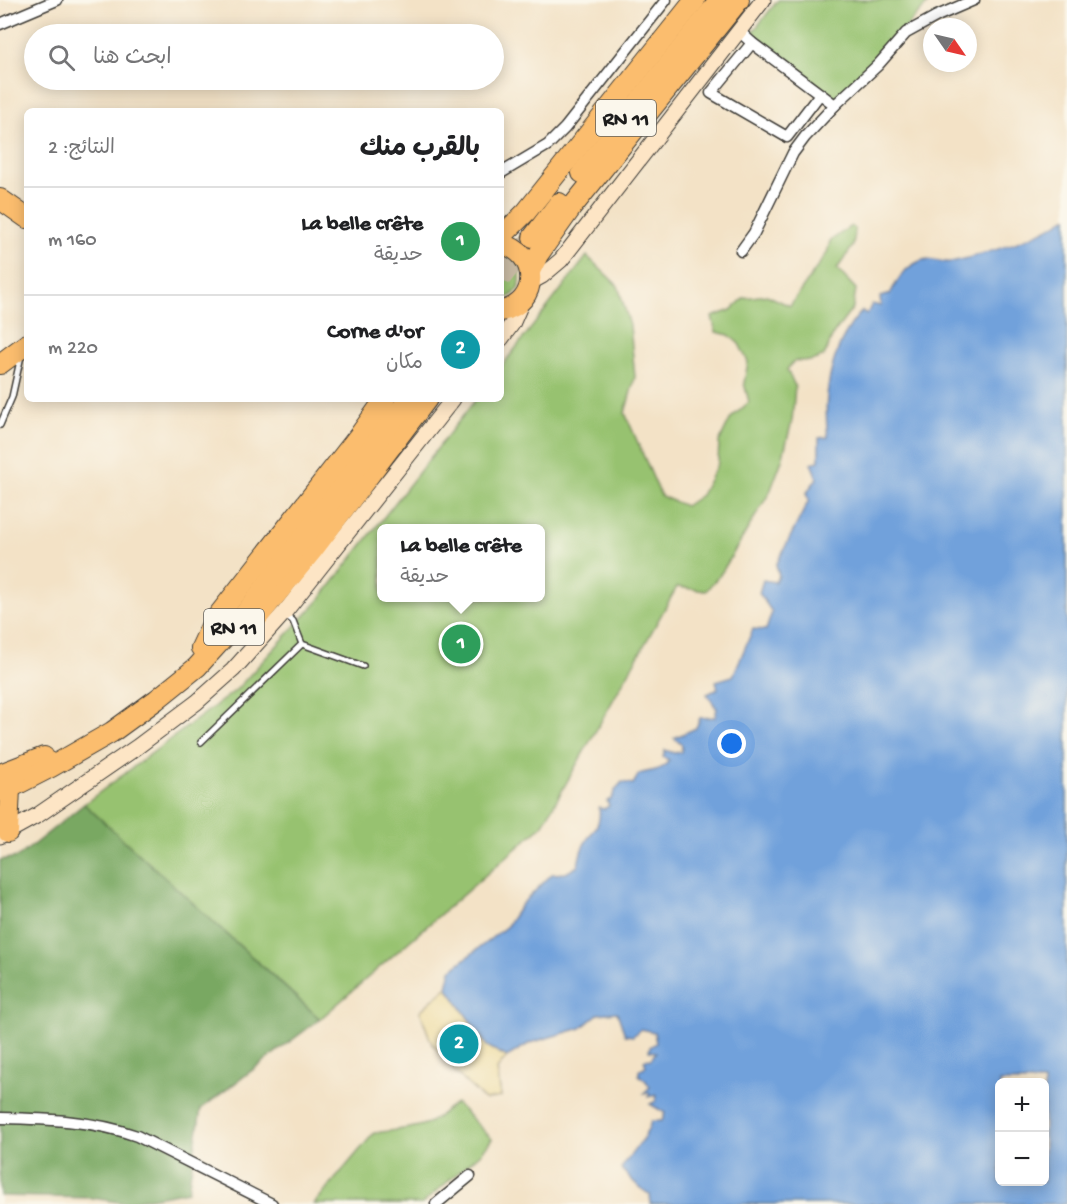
<!DOCTYPE html>
<html lang="ar">
<head>
<meta charset="utf-8">
<style>
  body { margin:0; font-family:"Gochi Hand","Playpen Sans Arabic",sans-serif; background:#f6f6f6; color:#202124; direction:rtl }
  .controls { position:absolute; right:18px; bottom:18px; display:grid; overflow:hidden; border-radius:9px; box-shadow:0 3px 15px #0003 }
  .controls button { width:54px; height:54px; display:grid; place-items:center; padding:0; border:0; border-bottom:2px solid #e0e0e0; background:#fff; color:#202124; font:30px sans-serif }
  .compass { position:absolute; left:923px; top:18px; width:54px; height:54px; border-radius:50%; background:#fff; box-shadow:0 3px 15px #0003; rotate:124deg }
  .you { position:absolute; left:732px; top:744px; width:21px; height:21px; margin:-15px; border:4px solid #fff; border-radius:50%; background:#1a73e8; box-shadow:0 0 0 9px #1a73e833 }
  .badge { display:grid; place-items:center; width:39px; height:39px; border-radius:50%; background:#db2777; color:#fff; font-size:20px; font-weight:700 }
  .pin { position:absolute; translate:-50% -50%; border:3px solid #fff; box-shadow:0 2px 6px #0006 }
  .popup { position:absolute; left:377px; top:524px; width:168px; height:78px; box-sizing:border-box; display:grid; place-content:center; border-radius:9px; background:#fff; filter:drop-shadow(0 2px 4px #0005); font-size:20px; white-space:nowrap; color:#757577 }
  .popup b { font-size:22px; color:#202124 }
  .popup::after { content:''; position:absolute; left:50%; top:100%; margin-left:-12px; border:12px solid transparent; border-top-color:#fff }
  .list { margin:0; padding:0; list-style:none }
  h2 { display:flex; justify-content:space-between; align-items:center; height:78px; margin:0; padding:0 24px; font-size:26px }
  h2 small { font-size:20px; font-weight:400; color:#757577 }
  .list li { display:grid; grid-template-columns:39px 1fr auto; gap:18px; align-items:center; box-sizing:border-box; height:108px; padding:0 24px; border-top:2px solid #e0e0e0 }
  .list b { display:block; font-size:22px; white-space:nowrap }
  .list p { margin:0; font-size:20px; white-space:nowrap; color:#757577 }
  .list em { font-size:20px; font-style:normal; color:#757577 }
  .icon { flex:none; width:33px; height:33px; fill:none; stroke:currentColor; stroke-width:2; stroke-linecap:round; stroke-linejoin:round }
  .map { position:relative; flex:none; width:1067px; height:1204px; overflow:hidden; direction:ltr }
  .search { position:absolute; background:#fff; box-shadow:0 3px 15px #0003; left:24px; top:24px; width:480px; height:66px; display:flex; align-items:center; gap:15px; box-sizing:border-box; padding:0 21px; border-radius:33px; color:#757577; font-size:22px }
  .panel { position:absolute; background:#fff; box-shadow:0 3px 15px #0003; left:24px; top:108px; width:480px; height:294px; border-radius:9px; direction:rtl }
  .map>svg:first-child { display:block }
  .green { fill:#97c26f; stroke:#5a6f46; stroke-width:1.5; fill-rule:evenodd }
  .forest { fill:#79a862; stroke:#4a623f; stroke-width:1.5 }
  .sand { fill:#eeda9e; stroke:#857b5d; stroke-width:1.5 }
  .water { fill:#71a1db; stroke:#465e7c; stroke-width:1.5; fill-rule:evenodd }
  .lines { fill:none; stroke-linecap:round; stroke-linejoin:round }
  .highway-tunnel { stroke:#c8baa4; stroke-width:20; stroke-dasharray:20 10; stroke-linecap:butt }
  .lane-casing { stroke:#3c3a36; stroke-width:8 }
  .street-casing { stroke:#3c3a36; stroke-width:13 }
  .secondary-casing { stroke:#3c3a36; stroke-width:17 }
  .highway-casing { stroke:#3c3a36; stroke-width:22 }
  .lane { stroke:#fff; stroke-width:5 }
  .street { stroke:#fff; stroke-width:10 }
  .secondary { stroke:#fde5c5; stroke-width:15 }
  .highway { stroke:#fbbd6e; stroke-width:20 }
  .labels { text-anchor:middle; stroke-width:5; stroke-linejoin:round; paint-order:stroke }
  .shield { fill:#fbf7ec; stroke:#5f5e5a; stroke-width:1.5 }
  .shield-label { font-size:21px; font-weight:bold; fill:#1c1c1c }
</style>
</head>
<body>
<div class="map">
<svg width="1067" height="1204" viewBox="0 0 1067 1204">
  <rect width="100%" height="100%" fill="#fbf7ec"/>
  <filter id="ink" filterUnits="userSpaceOnUse"><feTurbulence type="fractalNoise" baseFrequency=".0167" numOctaves="2"/><feDisplacementMap in="SourceGraphic" scale="12" xChannelSelector="R" yChannelSelector="G"/><feConvolveMatrix kernelMatrix="1 2 1 2 8 2 1 2 1" color-interpolation-filters="sRGB"/></filter>
  <filter id="wash" filterUnits="userSpaceOnUse"><feTurbulence type="fractalNoise" baseFrequency=".008" numOctaves="4" result="noise"/><feDisplacementMap in="SourceGraphic" scale="24" xChannelSelector="R" yChannelSelector="G"/><feGaussianBlur stdDeviation="1.35" result="paint"/><feColorMatrix in="noise" values="0 0 0 0 0 0 0 0 0 0 0 0 0 0 0 0 0 1.4 0 .05"/><feComposite in="paint" operator="in"/></filter>
  <g filter="url(#wash)">
    <rect width="100%" height="100%" fill="#f3e2c6"/>
    <g class="green">
      <path d="M778 0H931L838 101 752 33Z"/>
      <path d="M851 226 855 229 853 246 837 269 856 289 853 308 834 333 824 356C819 358 814 361 809 361 797 361 794 358 787 370L795 386 792 421 782 460 770 492 722 572 706 591 677 587 542 826 320 1019 84 804 236 690 320 599 476 399H501V367L587 256 618 286 630 326 635 377 625 413 661 496 685 506 701 495 718 463 719 442 731 418 749 402 744 383 748 362 739 344 729 335 716 332 712 317 731 310 744 298 767 295 790 306 827 253 830 241ZM382 528H540V598H382Z"/>
      <path d="M501 253 517 262C523 280 523 294 501 300Z"/>
      <path d="M456 1103 492 1139 482 1152 422 1204H314L374 1133C391 1130 411 1130 428 1123 438 1118 446 1109 456 1103Z"/>
    </g>
    <path class="forest" d="M84 804 320 1019 201 1109 188 1191 124 1203 92 1198 0 1196V860L18 857Z"/>
    <path class="sand" d="M447 987 487 1046 507 1057 497 1069 501 1097 485 1100 457 1074 431 1042 420 1011Z"/>
    <path class="water" d="M1067 217V1204H651L650 1195 639 1187 621 1169C630 1153 647 1139 651 1121H662L665 1113 650 1104 656 1101 657 1095 648 1097 650 1093H644L650 1087 646 1081 639 1075V1070L646 1066 644 1060 651 1059 656 1052 649 1051 650 1047 656 1043 654 1032 641 1029 633 1036 625 1035 617 1012 598 1014 581 1028 530 1043 507 1057 487 1046 447 987 451 970 507 926 521 905 552 874 566 873 578 866C579 860 580 853 583 847 590 831 602 828 599 808L604 809 609 806 607 801 611 799 616 789 622 782 633 784 639 774C651 770 662 772 669 760L663 757 665 750 674 753 681 752 682 745 674 738 696 728 700 718 715 717 717 709 707 694 718 689 716 681 733 676 753 629 766 630 772 612 759 593 763 580 775 582 779 576 776 565 809 500 806 494 817 478 811 463 819 461V438L828 437C822 394 832 343 862 311L867 314 872 304 881 306 880 297 890 294C898 279 904 268 920 261 930 256 941 264 951 262 987 254 1037 238 1067 217ZM1000 1082H1044V1182H1000Z"/>
  </g>
  <g filter="url(#ink)">
    <g class="lines">
      <path class="highway-tunnel" d="M501 278 533 237"/>
      <g class="lane-casing">
        <g id="lane">
          <path d="M0 425 12 397 21 356"/>
          <path d="M286 615 293 621 302 644"/>
          <path d="M302 644 363 666"/>
          <path d="M201 742 302 644"/>
        </g>
      </g>
      <g class="street-casing">
        <g id="street">
          <path d="M0 24 57 0"/>
          <path d="M739 31 752 43 835 105 878 65 906 33 937 16 974 0"/>
          <path d="M752 43 711 93 787 137 820 94"/>
          <path d="M501 173 548 145 565 128 666 0"/>
          <path d="M741 251 754 233 793 153 805 137 835 105"/>
          <path d="M0 1118C47 1119 92 1120 137 1136L272 1204"/>
          <path d="M436 1204 470 1176"/>
        </g>
      </g>
      <g class="secondary-casing">
        <g id="secondary">
          <path d="M531 282 542 276 561 260 763 0"/>
          <path d="M501 339 512 324 522 301"/>
          <path d="M0 836 38 815 137 747 197 702 233 670 284 613 453 399"/>
        </g>
      </g>
      <g class="highway-casing">
        <g id="highway">
          <path d="M582 173 720 0"/>
          <path d="M0 199 27 218"/>
          <path d="M501 237 526 212 562 167 695 0"/>
          <path d="M533 237 559 203"/>
          <path d="M501 244C540 252 540 304 501 311"/>
          <path d="M530 271 538 255 572 207 739 0"/>
          <path d="M0 364 27 344"/>
          <path d="M248 629 312 551 427 399"/>
          <path d="M201 648 213 622 358 437 385 399"/>
          <path d="M0 774 44 757"/>
          <path d="M0 790 10 788 51 767 112 732 156 700 197 667 239 621 409 399"/>
          <path d="M8 832 10 788 16 780"/>
        </g>
      </g>
      <use href="#lane" class="lane"/>
      <use href="#street" class="street"/>
      <use href="#secondary" class="secondary"/>
      <use href="#highway" class="highway"/>
    </g>
  </g>
  <g class="labels">
    <g class="shield">
      <rect x="596" y="100" width="60" height="36" rx="4.5"/>
      <rect x="204" y="609" width="60" height="36" rx="4.5"/>
    </g>
    <g class="shield-label">
      <text x="626" y="125">RN 11</text>
      <text x="234" y="634">RN 11</text>
    </g>
  </g>
</svg>
<div class="controls">
<button>+</button>
<button>−</button>
</div>
<svg class="compass" viewBox="-18 -18 36 36"><path d="M0-13l5 13h-10z" fill="#e53935"/><path d="M0 13l5-13h-10z" fill="#757577"/></svg>
<div class="you"></div>
<div class="pin badge" style="left:461px;top:644px;background:#2e9e5b">1</div>
<div class="popup"><b>La belle crête</b>حديقة</div>
<div class="pin badge" style="left:459px;top:1044px;background:#0f9aa8">2</div>
<div class="search"><svg class="icon" aria-label="search" viewBox="0 0 24 24"><circle cx="10" cy="10" r="6"/><path d="M15 15l6 6"/></svg>ابحث هنا</div>
<section class="panel">
<h2>بالقرب منك<small>النتائج: 2</small></h2>
<ul class="list">
<li><span class="badge" style="background:#2e9e5b">1</span><div><b>La belle crête</b><p>حديقة</p></div><em>160 m</em></li>
<li><span class="badge" style="background:#0f9aa8">2</span><div><b>Corne d'or</b><p>مكان</p></div><em>220 m</em></li>
</ul>
</section>
</div>
</body>
</html>
